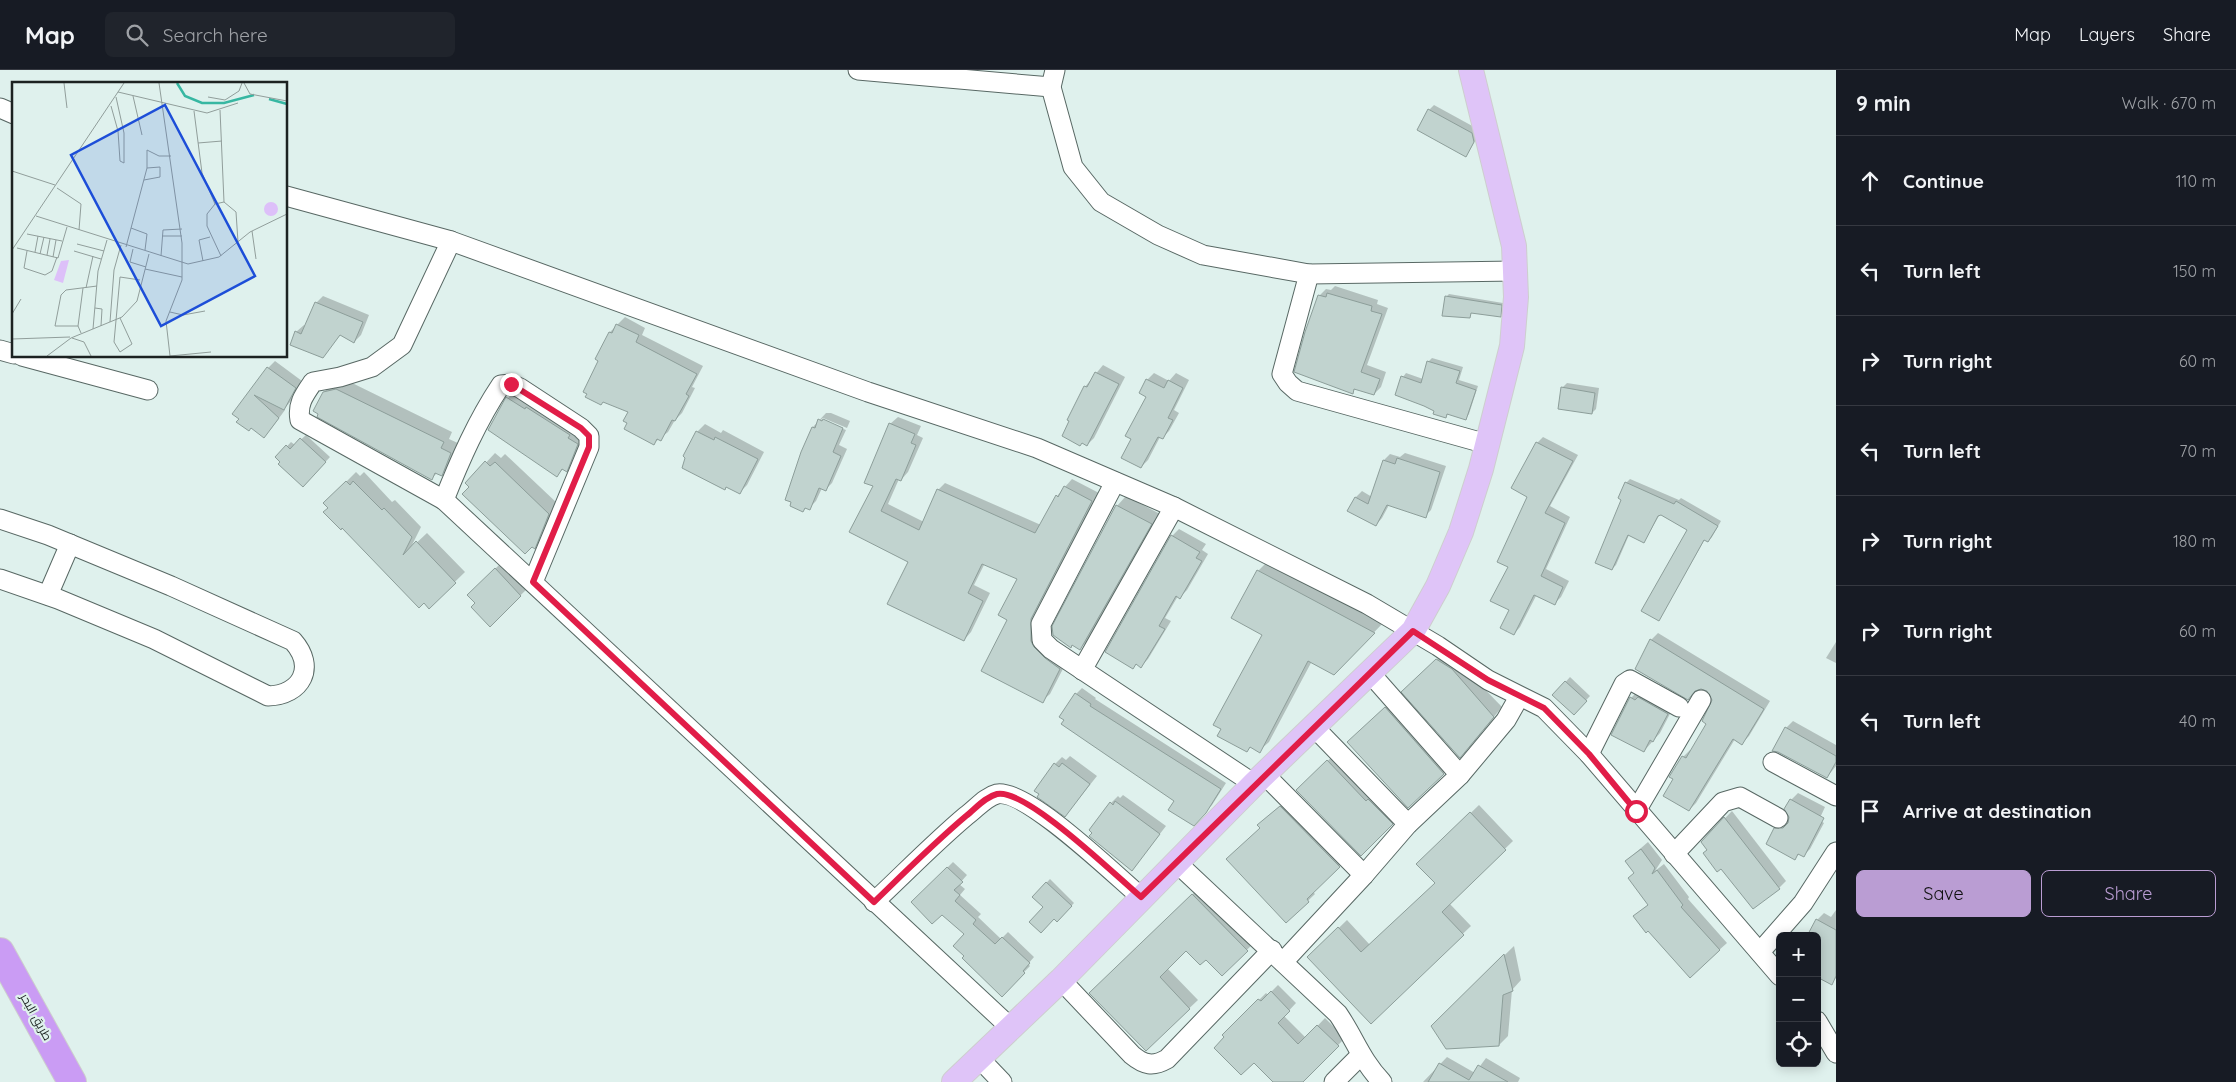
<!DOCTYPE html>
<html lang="en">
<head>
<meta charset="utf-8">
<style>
  body { margin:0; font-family:Quicksand,Cairo,sans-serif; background:#20242c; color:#f1f3f6 }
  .controls { position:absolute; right:15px; bottom:15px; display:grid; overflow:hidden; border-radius:8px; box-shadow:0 2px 12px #0003 }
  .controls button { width:45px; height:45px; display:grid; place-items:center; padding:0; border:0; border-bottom:1px solid #363941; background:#171b24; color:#f1f3f6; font:25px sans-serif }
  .stop { position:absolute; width:15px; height:15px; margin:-11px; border:4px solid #e11d48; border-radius:50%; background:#fff }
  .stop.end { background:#e11d48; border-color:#fff; box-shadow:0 1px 5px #0008 }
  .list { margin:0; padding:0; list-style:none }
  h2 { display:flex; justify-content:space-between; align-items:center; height:65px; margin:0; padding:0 20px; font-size:21px }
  h2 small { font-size:16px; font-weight:400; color:#9ea1a6 }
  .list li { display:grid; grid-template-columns:32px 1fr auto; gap:15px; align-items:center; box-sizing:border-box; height:90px; padding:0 20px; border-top:1px solid #363941 }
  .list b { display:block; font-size:19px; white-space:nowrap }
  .list em { font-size:16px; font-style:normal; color:#9ea1a6 }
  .actions { display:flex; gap:10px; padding:15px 20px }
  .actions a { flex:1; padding:11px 0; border:1px solid #ba9dd3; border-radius:8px; text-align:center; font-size:18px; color:#ba9dd3 }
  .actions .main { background:#ba9dd3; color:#111 }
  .icon { flex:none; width:28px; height:28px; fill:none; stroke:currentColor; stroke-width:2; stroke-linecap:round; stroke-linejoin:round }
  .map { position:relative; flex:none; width:1836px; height:1012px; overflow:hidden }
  header { display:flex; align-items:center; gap:30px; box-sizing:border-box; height:70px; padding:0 25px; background:#171b24; border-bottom:1px solid #363941 }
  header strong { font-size:24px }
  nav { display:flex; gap:28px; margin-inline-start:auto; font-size:18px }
  .search { width:350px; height:45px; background:#20242c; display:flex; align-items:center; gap:12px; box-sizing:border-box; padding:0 18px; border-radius:8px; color:#9ea1a6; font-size:19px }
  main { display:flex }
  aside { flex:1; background:#171b24 }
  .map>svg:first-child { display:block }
  .shadow { fill:#0003 }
  .building { fill:#c1d3cf; stroke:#8d9e9a }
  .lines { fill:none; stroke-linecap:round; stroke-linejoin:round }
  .minor-casing { stroke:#586864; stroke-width:21 }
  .major-casing { stroke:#cdcece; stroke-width:26 }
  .highway-casing { stroke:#cdcece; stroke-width:30 }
  .minor { stroke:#fff; stroke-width:19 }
  .major { stroke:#dfc4f8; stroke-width:24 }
  .highway { stroke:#ca9cf4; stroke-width:28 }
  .route { stroke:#e11d48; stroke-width:6 }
  .labels { text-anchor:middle; stroke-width:4.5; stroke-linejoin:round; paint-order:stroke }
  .street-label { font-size:12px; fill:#1c2221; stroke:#dff1ed }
  .inset-river { fill:none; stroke:#37b7a2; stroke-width:2.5 }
  .inset-road { fill:none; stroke:#919e9b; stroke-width:1 }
  .view { fill:#1d4ed8; fill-opacity:0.15; stroke:#1d4ed8; stroke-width:2.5 }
  .inset-edge { fill:none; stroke:#1c2221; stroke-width:2.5 }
</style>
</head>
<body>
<header>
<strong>Map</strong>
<div class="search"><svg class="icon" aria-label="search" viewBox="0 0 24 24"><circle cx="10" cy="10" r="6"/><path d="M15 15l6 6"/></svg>Search here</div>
<nav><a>Map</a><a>Layers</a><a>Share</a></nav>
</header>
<main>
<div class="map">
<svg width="1836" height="1012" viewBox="0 0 1836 1012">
  <rect width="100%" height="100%" fill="#dff1ed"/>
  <g class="shadow">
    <path d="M1434 35 1476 58 1478 66 1466 86 1429 40Z"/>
    <path d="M1335 216 1378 230 1377 234 1388 238 1367 295 1386 302 1381 317 1374 324 1356 318 1352 322 1319 226 1326 219 1331 220Z"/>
    <path d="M1449 224 1503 233 1502 244 1500 245 1472 242 1469 247 1447 226Z"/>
    <path d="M323 226 369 245 361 265 354 272 341 264 322 287 296 262 304 255 306 256 316 233Z"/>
    <path d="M625 247 645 258 642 265 703 296 692 317 695 318 682 343 675 350 668 362 654 373 629 353V342L600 290 597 289 610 262Z"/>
    <path d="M1432 288 1463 297 1459 310 1478 316 1469 344 1466 348 1449 343 1445 347 1436 341 1403 307 1406 303 1423 309 1428 292Z"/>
    <path d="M275 291 302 311 291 331 284 339 285 340 271 359 238 352 268 298Z"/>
    <path d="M1103 295 1125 307 1094 368 1087 375 1082 372 1085 317Z"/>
    <path d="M1154 303 1169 311 1176 303 1189 310 1174 340 1179 343 1169 361 1162 368 1160 367 1148 390 1141 397 1132 368 1147 327V310Z"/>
    <path d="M346 310 452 362 449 369 460 374 451 395 441 405 437 403 431 409 320 343 324 322 334 312Z"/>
    <path d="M1567 313 1599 318 1596 339 1592 343 1562 318Z"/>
    <path d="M514 321 584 367 573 393 566 400 564 398 557 405 508 328Z"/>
    <path d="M826 343H831L850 351 847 358 823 348 821 350 846 360 839 375 847 379 832 413 825 420 822 418 816 431 809 438 807 437 803 441 796 404 794 403 813 357Z"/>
    <path d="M898 347 921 356 917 365 923 368 908 402 901 410 899 409 888 434 924 452 938 420 945 413 1041 455 1057 426 1072 409 1099 423 1038 563 1067 591 1050 624 1042 631 1009 549 1019 509 985 493 974 515 990 523 971 562 964 570 909 492 851 462 874 415 890 354Z"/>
    <path d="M705 354 721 363 723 360 764 382 747 415 740 422 684 386 698 361Z"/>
    <path d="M306 365 330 387 303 416 277 387 291 372 295 375Z"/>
    <path d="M1543 367 1578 385 1550 436 1570 447 1546 499 1569 511 1561 527 1555 533 1537 524 1520 557 1514 564 1510 539V497L1529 427 1537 373Z"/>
    <path d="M495 383 501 388 505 384 558 434 544 468 535 477 467 413Z"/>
    <path d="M1405 383 1446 396 1431 440 1425 446 1389 435 1382 448 1376 455 1349 440 1356 427 1362 421 1372 427 1384 390 1390 384 1400 387Z"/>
    <path d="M356 402 360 406 364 402 392 432 395 430 421 457 410 479 427 463 465 502 429 537 325 433Z"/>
    <path d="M1630 409 1679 430 1681 428 1721 451 1712 467 1708 471 1705 469 1659 549 1689 460 1660 444 1644 472 1629 465 1616 495 1612 499 1626 413Z"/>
    <path d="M1126 426 1160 444 1090 569 1080 578 1073 574 1070 577 1117 436Z"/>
    <path d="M1179 459 1206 474 1202 480 1208 484 1187 520 1180 527 1178 526 1165 548 1171 551 1148 589 1141 596 1137 593 1133 598 1172 466Z"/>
    <path d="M1268 491 1383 553 1334 604 1312 591 1269 672 1259 681 1251 677 1247 680 1222 658 1264 565 1232 547 1258 501Z"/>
    <path d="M502 492 528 518 490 555 477 533 469 525Z"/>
    <path d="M1658 563 1770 631 1749 666 1742 673 1735 669 1696 733 1689 740 1674 709 1683 687 1690 680 1691 681 1708 653 1714 631 1708 619H1697L1688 629 1637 598 1651 570Z"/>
    <path d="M1836 572V593L1826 588Z"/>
    <path d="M1447 580 1502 637 1469 677 1412 612Z"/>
    <path d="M1570 607 1590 626 1574 643 1554 625Z"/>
    <path d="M1082 618 1096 628 1095 629 1226 713 1212 735 1193 754 1175 730 1076 624Z"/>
    <path d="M1638 621 1674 636 1660 663 1644 681 1631 628Z"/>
    <path d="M1395 628 1453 694 1408 736 1358 663Z"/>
    <path d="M1793 651 1836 675V696L1827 707 1786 658Z"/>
    <path d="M1338 681 1400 745 1361 784 1297 720Z"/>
    <path d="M1070 686 1097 706 1065 746 1055 694 1062 687 1066 690Z"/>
    <path d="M1798 723 1825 737 1819 750 1824 753 1810 779 1803 786 1799 784 1795 788 1775 759 1783 752 1790 751 1791 730Z"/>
    <path d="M1123 725 1166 756 1132 800 1111 733 1118 726 1120 728Z"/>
    <path d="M1287 730 1346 789 1313 822 1315 824 1286 852 1261 757 1266 748Z"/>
    <path d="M1479 735 1513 771 1449 833 1471 856 1371 952 1309 887 1347 850 1370 875 1436 813 1418 794Z"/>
    <path d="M1732 741 1786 811 1779 818 1708 780 1702 772Z"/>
    <path d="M1648 772 1662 790 1655 801 1664 794 1689 827 1688 829 1727 873 1690 906 1635 846 1649 834 1635 802 1626 791Z"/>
    <path d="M953 792 967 805 959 814 965 819 960 825 981 844 978 847 1001 869 1008 862 1034 887 1028 894 1030 896 1002 925 965 886 966 864 942 843 913 832Z"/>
    <path d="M1050 809 1074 833 1057 851 1033 827Z"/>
    <path d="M1201 816 1256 871 1222 904 1206 888 1186 879 1167 898 1198 930 1146 979 1090 923Z"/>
    <path d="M1836 840V908L1831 913 1817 866V850L1824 843 1831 847Z"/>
    <path d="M1514 876 1521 910 1512 920 1508 966 1499 975 1432 956Z"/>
    <path d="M1278 915 1296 933 1284 946 1306 968 1325 948 1345 968 1302 1012H1273L1254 991 1226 967 1231 958 1266 923 1268 925Z"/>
    <path d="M1447 987 1475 1003 1486 988 1520 1008 1518 1012H1423Z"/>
  </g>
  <g class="building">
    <path d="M1428 39 1472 63 1474 72 1466 87 1417 60Z"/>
    <path d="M1327 223 1372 236 1371 241 1382 244 1361 302 1380 309 1374 325 1354 319 1353 324 1294 302 1305 262 1318 225 1326 227Z"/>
    <path d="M1445 226 1502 235 1501 247 1471 243 1470 248 1442 246Z"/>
    <path d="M315 232 363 252 354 273 340 265 323 288 290 275 295 261 301 264Z"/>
    <path d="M616 254 639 265 636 272 697 304 686 324 689 326 675 351 672 350 661 371 657 369 654 375 624 359 627 353 623 351 628 342 603 332 601 335 585 327 587 324 583 322 598 291 595 289 609 262 612 263Z"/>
    <path d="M1427 291 1460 301 1456 313 1476 320 1466 350 1447 344 1446 348 1433 344 1434 341 1424 336 1395 325 1401 306 1421 313Z"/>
    <path d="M267 297 296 318 284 340 254 325 279 348 264 368 251 358 249 361 236 352 239 349 232 344Z"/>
    <path d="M1095 302 1119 314 1087 376 1082 373 1080 376 1062 366 1069 351 1067 350 1084 316 1087 317Z"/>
    <path d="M1146 309 1164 318 1168 310 1183 318 1168 348 1173 350 1163 369 1158 367 1141 398 1121 388 1131 369 1125 366 1146 327 1139 323Z"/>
    <path d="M1561 317 1595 323 1592 344 1558 339Z"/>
    <path d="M336 319 444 372 441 378 451 383 442 406 435 403 432 410 317 347 318 344 313 341 323 322Z"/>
    <path d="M506 327 525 339 526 337 570 365 568 368 578 374 567 402 562 399 557 407 488 360Z"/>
    <path d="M818 349 822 351 823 349 843 358 833 382 841 386 826 421 819 418 810 440 805 438 803 442 790 436 791 432 785 430 801 382 812 357 815 358Z"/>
    <path d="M889 353 915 364 911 373 916 375 901 411 896 409 881 441 919 460 937 419 1035 463 1056 425 1058 427 1064 416 1092 431 1031 549V571L1034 577 1045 588 1060 599 1043 633 981 601 1007 550 998 545 1017 509 982 494 968 523 983 531 964 571 887 534 908 492 849 462 873 416 864 413Z"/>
    <path d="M696 361 714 370 715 367 758 389 740 424 726 417 725 420 682 398 685 388 683 386Z"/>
    <path d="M300 368 326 392 303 417 278 394 280 392 275 387 286 375 290 379Z"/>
    <path d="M1536 372 1573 391 1545 443 1565 453 1541 506 1563 517 1555 535 1534 525 1514 565 1500 558 1509 540 1490 531 1508 497 1497 492 1527 427 1511 418Z"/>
    <path d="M1397 388 1440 402 1426 448 1387 435 1376 456 1347 441 1355 427 1368 434 1383 390 1395 394Z"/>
    <path d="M485 391 490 396 495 392 549 444 535 479 532 477 525 484 462 424 469 417 465 413Z"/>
    <path d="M346 411 350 415 353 411 382 440 384 438 412 467 403 485 416 471 456 513 429 539 424 533 419 538 342 458 341 460 323 442 328 438 323 433Z"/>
    <path d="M1625 412 1674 434 1676 431 1718 456 1708 472 1704 470 1659 551 1641 541 1687 460 1661 445 1658 446 1644 473 1628 465 1612 500 1595 493 1621 430 1618 428Z"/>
    <path d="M1116 435 1152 454 1080 580 1072 575 1071 578 1053 565 1052 556Z"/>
    <path d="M1171 465 1200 482 1196 488 1202 491 1180 529 1176 526 1159 556 1165 559 1141 598 1136 594 1133 599 1105 582Z"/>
    <path d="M495 498 521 526 490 557 471 537 475 533 467 525Z"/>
    <path d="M1257 500 1375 563 1334 605 1308 591 1260 683 1250 677 1247 682 1217 666 1221 659 1213 655 1262 565 1231 548Z"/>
    <path d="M1650 569 1764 639 1742 675 1733 669 1689 741 1663 726 1673 709 1669 707 1682 686 1686 688 1706 654 1702 651 1712 630 1707 621 1701 619 1695 621 1688 630 1635 599Z"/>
    <path d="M1436 589 1452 599 1494 647 1460 688 1401 622Z"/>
    <path d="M1565 611 1587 631 1574 645 1552 625Z"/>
    <path d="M1075 623 1091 634 1090 636 1221 719 1206 743 1194 756 1168 740 1174 731 1061 654 1064 650 1059 647Z"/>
    <path d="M1630 627 1635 630 1638 627 1668 644 1653 672 1650 670 1644 682 1611 665Z"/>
    <path d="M1385 637 1444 704 1408 738 1347 672Z"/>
    <path d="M1785 657 1836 686V692L1827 708 1778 682 1772 681Z"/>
    <path d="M1327 690 1366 731 1368 729 1393 754 1361 786 1296 720Z"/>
    <path d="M1054 693 1059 697 1062 693 1090 714 1065 747 1037 727 1039 724 1034 721Z"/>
    <path d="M1790 729 1824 748 1804 787 1798 784 1795 790 1766 774 1774 758H1783L1788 753 1789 747 1784 739Z"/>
    <path d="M1115 731 1160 764 1132 801 1089 766 1092 763 1089 760 1110 732 1113 735Z"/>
    <path d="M1280 736 1340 797 1307 829 1309 832 1286 853 1226 789 1260 758 1257 755Z"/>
    <path d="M1470 742 1506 780 1442 842 1464 865 1371 954 1307 887 1338 857 1361 882 1435 813 1416 794Z"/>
    <path d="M1724 747 1780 819 1753 839 1721 799 1717 802 1703 783 1707 780 1701 772Z"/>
    <path d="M1641 779 1655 798 1652 804 1657 800 1683 835 1681 837 1720 880 1690 908 1648 861 1646 863 1633 846 1648 835 1628 808 1634 803 1625 791Z"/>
    <path d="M947 797 963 812 954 820 960 825 955 831 976 850 973 854 995 874 1002 867 1030 893 1023 901 1025 903 1002 927 962 888 964 886 953 876 964 864 942 845 932 854 911 832Z"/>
    <path d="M1046 812 1072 836 1057 852 1054 849 1041 863 1029 852 1043 837 1032 827Z"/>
    <path d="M1192 824 1248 881 1222 906 1206 890 1200 895 1186 881 1160 907 1190 939 1146 981 1089 923Z"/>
    <path d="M1816 849 1836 860V906L1832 915 1817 907V866H1807Z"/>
    <path d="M1504 884 1513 921 1503 925 1499 976 1446 979 1431 956Z"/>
    <path d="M1271 921 1290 941 1278 953 1298 974 1317 955 1339 976 1303 1012H1273L1254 993 1241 1005 1214 978 1224 967 1222 965 1258 929 1261 931Z"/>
    <path d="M1439 993 1469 1010 1478 995 1508 1012H1428Z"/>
  </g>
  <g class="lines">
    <g class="minor-casing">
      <g id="minor">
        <path d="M858 0 1051 17"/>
        <path d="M1055 0 1051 17 1073 97 1101 132 1158 165 1203 185 1309 204 1516 201"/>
        <path d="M0 38 14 44"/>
        <path d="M286 126 451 171 868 322 1037 378 1174 437 1367 534 1438 576 1488 610 1544 638 1589 684 1780 906"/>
        <path d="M451 171 402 275 372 297 340 307 313 312C304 325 297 334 300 350L444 430 1011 958"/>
        <path d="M1309 204 1282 304 1288 313 1297 321 1487 374"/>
        <path d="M0 280 14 284"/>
        <path d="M22 286 148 320"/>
        <path d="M1115 412 1041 554 1042 570 1051 579 1254 714"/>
        <path d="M444 430C460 390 477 351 501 315L511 314 520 318 581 358 589 366V377L533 512"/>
        <path d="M0 449 48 465 171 516 293 571C316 597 302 625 268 626L154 569 58 529 0 509"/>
        <path d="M48 525 70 474"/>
        <path d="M1082 600 1174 437"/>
        <path d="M1370 603 1460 705"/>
        <path d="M1314 657 1408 754"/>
        <path d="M1589 684 1624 614 1630 610 1679 637"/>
        <path d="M1773 692 1836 726"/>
        <path d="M1264 704 1364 805"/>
        <path d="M1636 741 1701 630"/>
        <path d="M1674 784 1723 732 1740 727 1778 748"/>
        <path d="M1177 793 1338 944C1355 969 1361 990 1382 1012"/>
        <path d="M874 832C905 803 934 773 966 746 976 739 985 727 997 724 1026 718 1116 806 1141 827"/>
        <path d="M1760 882 1803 833 1836 782"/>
        <path d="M1283 892 1364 805 1408 754 1460 705 1506 650 1519 627"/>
        <path d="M1061 910 1132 985C1144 995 1153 997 1167 989L1272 880"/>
        <path d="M1817 951 1836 983"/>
        <path d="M979 988 1002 1012"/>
        <path d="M1334 1012 1360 986"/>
      </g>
    </g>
    <g class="major-casing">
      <path id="major" d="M954 1012 1061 910 1254 714 1413 561 1438 516 1461 462 1481 399 1512 276 1516 227 1514 176 1471 0"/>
    </g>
    <g class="highway-casing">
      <path id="highway" d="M0 882 72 1012"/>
    </g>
    <use href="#minor" class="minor"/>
    <use href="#major" class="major"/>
    <use href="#highway" class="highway"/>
  </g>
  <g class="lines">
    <path class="route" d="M511 314 581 358 589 366V377L533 512 874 832C904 803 934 773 966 746 976 738 985 727 997 724 1026 718 1116 806 1141 827L1413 561 1488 610 1544 638 1589 684 1636 741"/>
  </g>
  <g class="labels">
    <g class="street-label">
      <text transform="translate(36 947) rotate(61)" y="4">طريق البحر</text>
    </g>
  </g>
  <g transform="translate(12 12)">
    <rect width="275" height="275" fill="#dff1ed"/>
    <path d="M252 127a7 7 0 1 1 14 0a7 7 0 1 1-14 0ZM57 178 51 201 42 198 49 179Z" fill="#ddc0f9"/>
    <path class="inset-river" d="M165 1 173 14 190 21H212L242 13M257 17 275 22"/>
    <path class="inset-road" d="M52 1 55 26M147 1 170 161V198L154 239 158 274M232 1 238 12 275 19M106 10 195 31 226 21M121 14 130 53M196 15 213 18 227 9 230 1M99 24 106 49 108 79 112 81V51L104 15M208 28 212 120M182 29 190 91 203 122M186 61 210 59M0 89 43 103M132 98 148 95V85L135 86M45 106 69 122 67 148M24 134 176 182 207 175 238 150 275 132M119 146 135 152 133 168M240 149 244 177M15 152 50 159M150 154H170M65 162 92 169M114 165 135 86V68L147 74H159M5 166 46 176 55 145M121 167 118 180 134 185M0 168 112 1M15 169 12 186 33 193 40 189 45 175M62 169 89 177M23 170 26 154M28 172 32 155M35 173 38 157M149 174 151 148 170 147M209 174 195 144V132L203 122 212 120 224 130 226 160M41 175 44 158M191 179 187 158 198 155M133 187 170 195M74 206 81 174M83 226 90 227 89 244M158 230 171 233 193 229M0 232 9 217M108 236 120 262 108 270 102 260 108 195 128 198M98 240 102 188 109 163M66 244H43L49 213 54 208 85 204M81 247 86 189 95 158M69 251 66 244 71 206M60 256 72 260 79 274M0 257 58 255M35 274 59 256 110 235 125 219 137 172M158 274 199 270"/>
    <path class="view" d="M153 23 243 194 149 244 59 73Z"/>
    <rect width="275" height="275" class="inset-edge"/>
  </g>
</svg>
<div class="controls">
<button>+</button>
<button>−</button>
<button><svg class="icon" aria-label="locate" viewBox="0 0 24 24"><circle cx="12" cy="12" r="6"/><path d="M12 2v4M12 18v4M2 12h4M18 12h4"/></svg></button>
</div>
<div class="stop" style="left:1636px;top:741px"></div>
<div class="stop end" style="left:511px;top:314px"></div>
</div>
<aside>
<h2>9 min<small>Walk · 670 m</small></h2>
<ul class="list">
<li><svg class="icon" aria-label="ahead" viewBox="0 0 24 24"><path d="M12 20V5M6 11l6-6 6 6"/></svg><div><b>Continue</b></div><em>110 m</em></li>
<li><svg class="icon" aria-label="left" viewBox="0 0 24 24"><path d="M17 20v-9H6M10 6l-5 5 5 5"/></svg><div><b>Turn left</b></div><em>150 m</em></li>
<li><svg class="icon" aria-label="right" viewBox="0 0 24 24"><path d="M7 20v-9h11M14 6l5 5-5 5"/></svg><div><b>Turn right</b></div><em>60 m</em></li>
<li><svg class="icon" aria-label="left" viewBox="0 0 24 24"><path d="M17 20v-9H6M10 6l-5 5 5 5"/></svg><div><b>Turn left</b></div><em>70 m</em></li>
<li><svg class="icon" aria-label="right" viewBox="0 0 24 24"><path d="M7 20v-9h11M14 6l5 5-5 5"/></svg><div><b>Turn right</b></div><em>180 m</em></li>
<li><svg class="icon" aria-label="right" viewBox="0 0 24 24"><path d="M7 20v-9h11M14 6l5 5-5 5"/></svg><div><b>Turn right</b></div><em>60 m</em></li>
<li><svg class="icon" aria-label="left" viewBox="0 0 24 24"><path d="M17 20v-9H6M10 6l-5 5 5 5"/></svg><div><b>Turn left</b></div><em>40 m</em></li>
<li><svg class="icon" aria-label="arrive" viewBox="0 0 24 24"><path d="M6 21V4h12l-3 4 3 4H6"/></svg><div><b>Arrive at destination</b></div></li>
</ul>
<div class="actions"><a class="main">Save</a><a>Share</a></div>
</aside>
</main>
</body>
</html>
